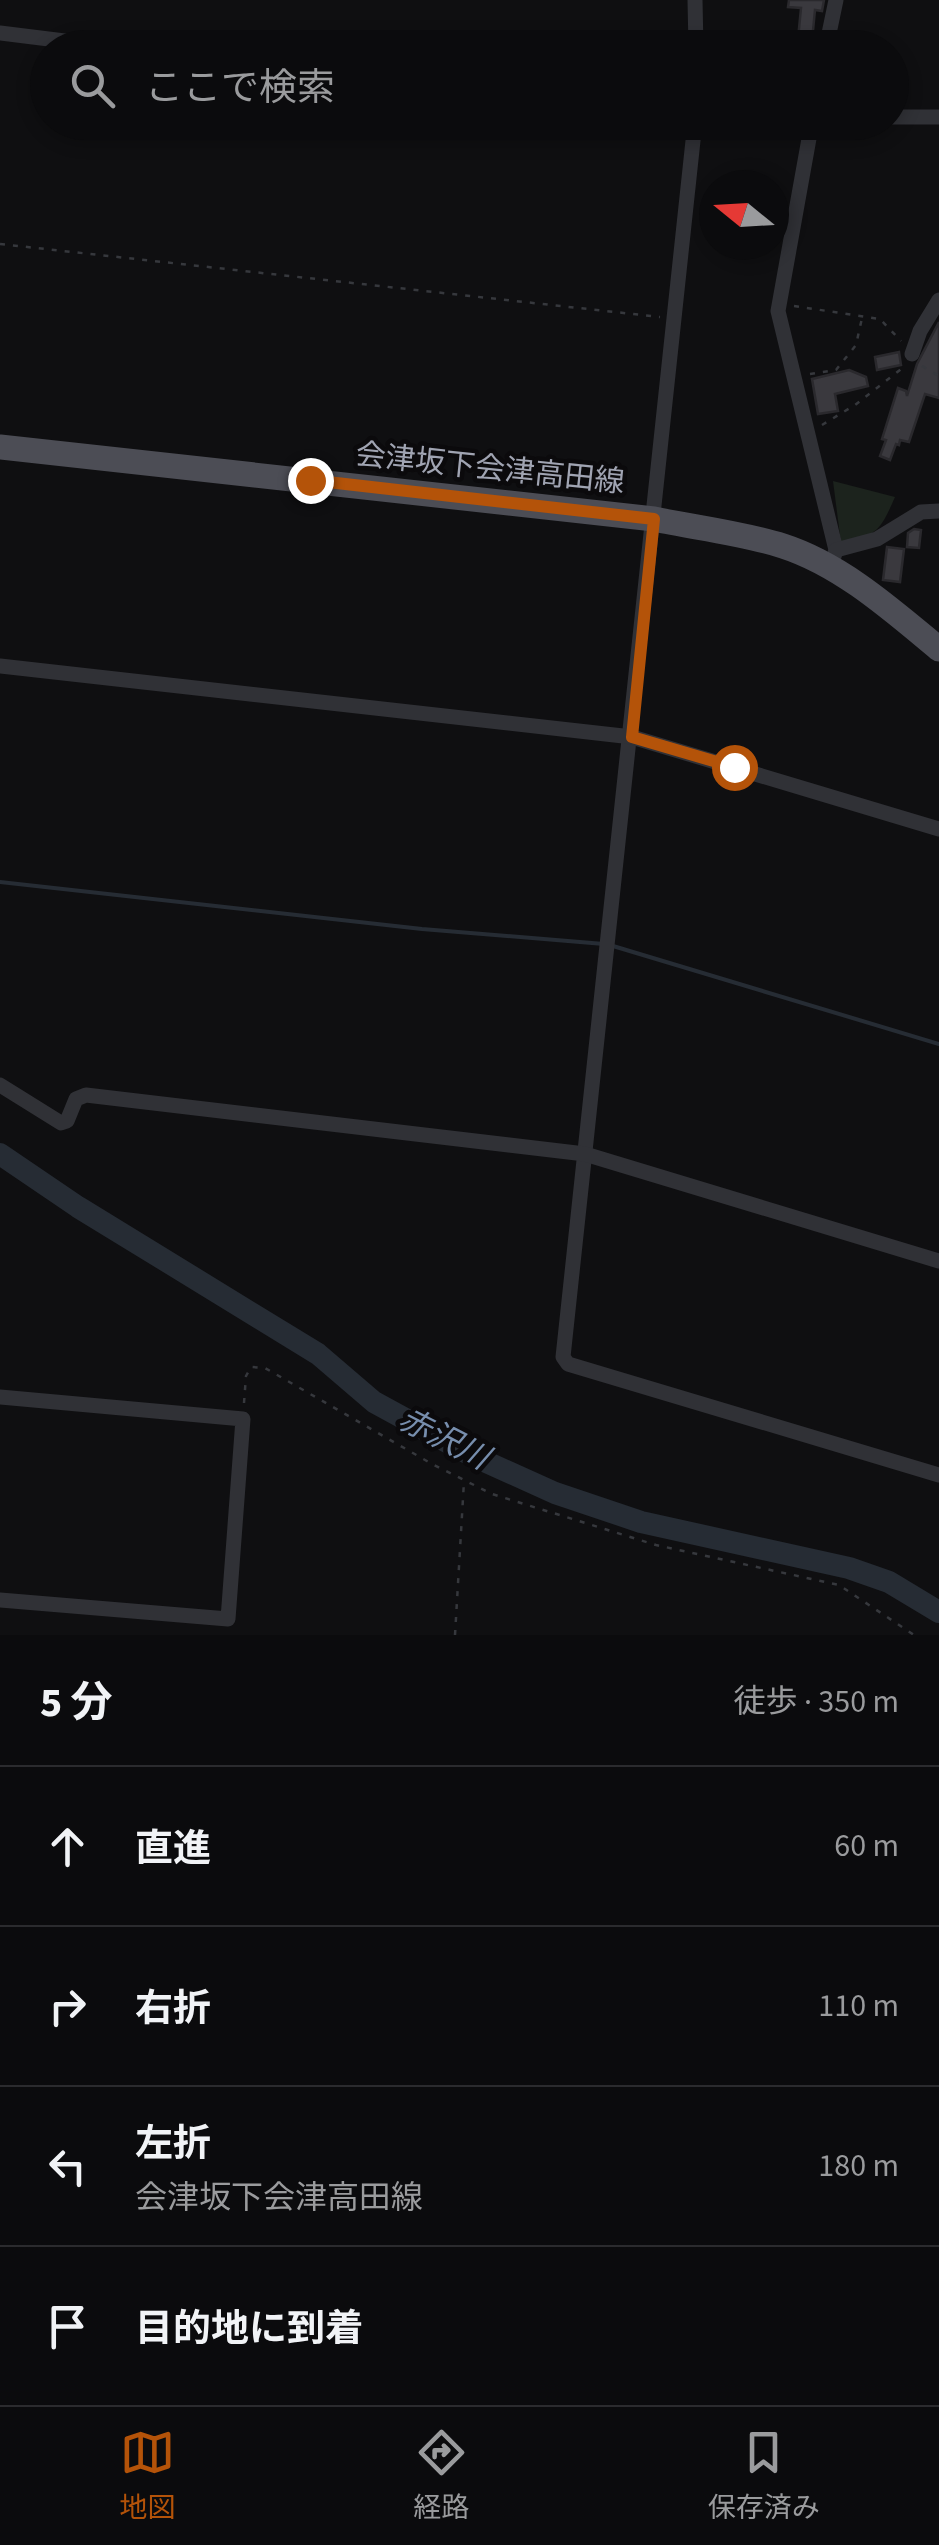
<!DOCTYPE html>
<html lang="ja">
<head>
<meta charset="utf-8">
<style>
  body { margin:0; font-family:"Source Sans 3","Noto Sans JP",sans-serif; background:#19191b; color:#f1f3f6 }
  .compass { position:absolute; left:699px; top:170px; width:90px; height:90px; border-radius:50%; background:#0b0b0d; box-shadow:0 5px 15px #0003; rotate:288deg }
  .stop { position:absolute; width:30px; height:30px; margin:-22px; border:8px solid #b45309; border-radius:50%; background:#fff }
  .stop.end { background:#b45309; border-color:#fff; box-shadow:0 2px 10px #0008 }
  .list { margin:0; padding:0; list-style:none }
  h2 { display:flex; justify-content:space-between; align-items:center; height:130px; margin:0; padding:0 40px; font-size:42px }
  h2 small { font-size:32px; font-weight:400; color:#9a9b9d }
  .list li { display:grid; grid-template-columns:65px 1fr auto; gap:30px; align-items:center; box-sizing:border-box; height:160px; padding:0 40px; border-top:2px solid #2b2b2e }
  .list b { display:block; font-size:38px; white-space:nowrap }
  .list p { margin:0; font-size:32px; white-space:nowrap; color:#9a9b9d }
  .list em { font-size:32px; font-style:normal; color:#9a9b9d }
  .icon { flex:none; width:55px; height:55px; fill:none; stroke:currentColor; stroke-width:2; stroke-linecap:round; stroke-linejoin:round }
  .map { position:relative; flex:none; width:939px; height:1635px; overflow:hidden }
  .search { position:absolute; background:#0b0b0d; box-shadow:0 5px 15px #0003; left:30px; right:30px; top:30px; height:110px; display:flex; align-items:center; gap:25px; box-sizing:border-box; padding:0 35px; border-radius:55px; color:#9a9b9d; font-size:38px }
  .sheet { height:770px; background:#0b0b0d }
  nav { display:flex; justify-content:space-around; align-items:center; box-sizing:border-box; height:140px; border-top:2px solid #2b2b2e; background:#0b0b0d; font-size:28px; color:#9a9b9d }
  nav a { display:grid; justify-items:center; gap:5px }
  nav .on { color:#b45309 }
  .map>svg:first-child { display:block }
  .green { fill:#1c231d }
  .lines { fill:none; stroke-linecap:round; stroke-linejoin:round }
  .stream { stroke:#262c34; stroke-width:4 }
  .river { stroke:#262c34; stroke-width:22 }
  .building { fill:#3a393e; stroke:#2a292d; stroke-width:2.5 }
  .path { stroke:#36383d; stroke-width:2.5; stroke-dasharray:5 8; stroke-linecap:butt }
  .street { stroke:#303136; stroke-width:15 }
  .primary { stroke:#4c4d55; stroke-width:25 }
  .route { stroke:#b45309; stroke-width:12 }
  .labels { text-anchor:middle; stroke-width:9; stroke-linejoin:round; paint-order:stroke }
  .street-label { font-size:30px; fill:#a0a4b2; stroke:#0b0a0c }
  .water-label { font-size:32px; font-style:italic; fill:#778ead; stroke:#0b0a0c }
</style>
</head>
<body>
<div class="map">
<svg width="939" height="1635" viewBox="0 0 939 1635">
  <rect width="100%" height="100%" fill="#0f0f11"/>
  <path class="green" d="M833 481 895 497C880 531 878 535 841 543Z"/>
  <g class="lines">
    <g class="stream">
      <path d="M0 882 422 929 604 944"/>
      <path d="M613 946 939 1044"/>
    </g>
    <path class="river" d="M0 1154 78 1207 318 1354 374 1402 473 1456 555 1493 641 1522 849 1568 889 1582 939 1612"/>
  </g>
  <g class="building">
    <path d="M789 0H824L822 11 815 10 812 41 798 39 801 8 788 7Z"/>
    <path d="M939 322V398L925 394 909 442 900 440 899 445 896 444 890 460 880 456 886 440 882 439 898 388 906 391 907 396 917 364Z"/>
    <path d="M899 352 901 365 877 370 875 357Z"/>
    <path d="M849 370 866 377 868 386 835 394 838 411 818 414 812 379Z"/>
    <path d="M914 529 921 530 919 548 907 547 908 533Z"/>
    <path d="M887 547 904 549 900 582 883 580Z"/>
  </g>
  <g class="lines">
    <g class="path">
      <path d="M0 244 660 317"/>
      <path d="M794 306 880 319 901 341"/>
      <path d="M922 366 939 376"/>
      <path d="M810 374 836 370 856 345 862 318"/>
      <path d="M822 425 855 405 905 366"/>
      <path d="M244 1403 246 1376 251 1367 265 1368 432 1464 492 1494 656 1545 839 1585 914 1635"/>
      <path d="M455 1635 464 1481"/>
    </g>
    <g class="street">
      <path d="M695 0 696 48"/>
      <path d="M0 33 121 48"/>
      <path d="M826 48 836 0"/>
      <path d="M892 117H939"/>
      <path d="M695 122 563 1357 568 1364 939 1475"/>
      <path d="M812 122 778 311 836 550 830 569"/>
      <path d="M912 354 920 331 939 300"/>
      <path d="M836 550 877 539 921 512 939 511"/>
      <path d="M0 666 632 737 939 829"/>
      <path d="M0 1085 61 1123 67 1121 76 1099 86 1095 585 1154 939 1261"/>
      <path d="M0 1397 243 1419 228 1619 0 1600"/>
    </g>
    <path class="primary" d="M0 447 654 519C697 528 742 533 783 546 842 565 893 611 939 649"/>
  </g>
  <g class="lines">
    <path class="route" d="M310 480 654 519 632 737 734 767"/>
  </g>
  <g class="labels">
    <g class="street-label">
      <text transform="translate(490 468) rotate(6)" y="10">会津坂下会津高田線</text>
    </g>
    <g class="water-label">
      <text transform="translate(444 1438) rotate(27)" y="11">赤沢川</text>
    </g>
  </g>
</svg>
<svg class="compass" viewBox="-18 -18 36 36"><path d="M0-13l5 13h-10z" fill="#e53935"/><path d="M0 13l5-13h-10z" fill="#9a9b9d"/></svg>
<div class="stop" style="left:734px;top:767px"></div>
<div class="stop end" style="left:310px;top:480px"></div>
<div class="search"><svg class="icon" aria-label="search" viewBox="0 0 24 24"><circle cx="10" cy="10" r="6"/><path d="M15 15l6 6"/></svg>ここで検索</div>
</div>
<section class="sheet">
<h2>5 分<small>徒歩 · 350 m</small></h2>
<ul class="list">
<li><svg class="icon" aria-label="ahead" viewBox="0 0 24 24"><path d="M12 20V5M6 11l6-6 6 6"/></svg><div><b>直進</b></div><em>60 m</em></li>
<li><svg class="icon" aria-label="right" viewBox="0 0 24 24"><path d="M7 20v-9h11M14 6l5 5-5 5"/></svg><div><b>右折</b></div><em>110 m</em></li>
<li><svg class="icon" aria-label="left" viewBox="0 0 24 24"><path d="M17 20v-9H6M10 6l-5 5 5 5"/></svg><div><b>左折</b><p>会津坂下会津高田線</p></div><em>180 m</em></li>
<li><svg class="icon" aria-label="arrive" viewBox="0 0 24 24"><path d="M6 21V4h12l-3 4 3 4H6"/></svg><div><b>目的地に到着</b></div></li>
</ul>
</section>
<nav>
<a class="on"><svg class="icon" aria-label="map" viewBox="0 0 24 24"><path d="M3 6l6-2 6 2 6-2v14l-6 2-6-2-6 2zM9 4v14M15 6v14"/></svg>地図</a>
<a><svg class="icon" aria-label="directions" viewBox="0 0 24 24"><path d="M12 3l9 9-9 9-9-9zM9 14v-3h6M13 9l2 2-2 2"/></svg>経路</a>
<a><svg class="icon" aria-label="saved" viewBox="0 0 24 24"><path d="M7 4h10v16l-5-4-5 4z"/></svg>保存済み</a>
</nav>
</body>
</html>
